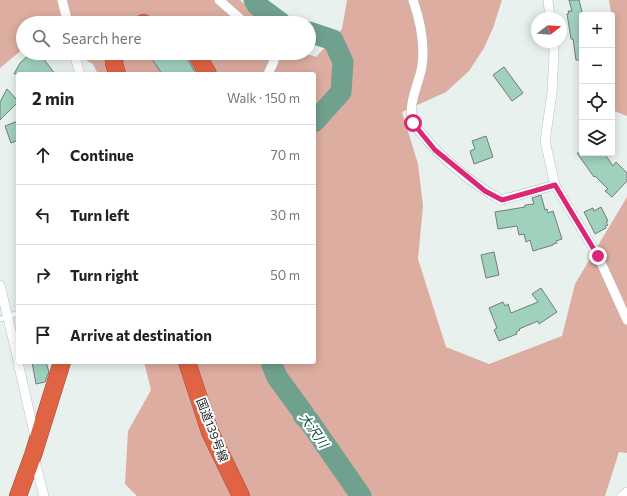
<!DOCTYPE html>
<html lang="en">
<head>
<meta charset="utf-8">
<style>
  body { margin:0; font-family:Commissioner,"Noto Sans JP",sans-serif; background:#f2f2f2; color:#222 }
  .controls { position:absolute; right:12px; top:12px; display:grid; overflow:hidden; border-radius:4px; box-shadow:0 2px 10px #0003 }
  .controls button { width:36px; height:36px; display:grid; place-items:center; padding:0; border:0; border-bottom:1px solid #e0e0e0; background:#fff; color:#222; font:20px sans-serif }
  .compass { position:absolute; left:531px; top:12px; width:36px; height:36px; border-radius:50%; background:#fff; box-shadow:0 2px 10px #0003; rotate:73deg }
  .stop { position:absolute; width:12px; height:12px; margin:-9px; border:3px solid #db2777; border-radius:50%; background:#fff }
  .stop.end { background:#db2777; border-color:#fff; box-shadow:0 1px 4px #0008 }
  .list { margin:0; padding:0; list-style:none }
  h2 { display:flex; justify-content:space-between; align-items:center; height:52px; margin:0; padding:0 16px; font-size:17px }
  h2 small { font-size:13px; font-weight:400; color:#767676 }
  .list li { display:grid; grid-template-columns:26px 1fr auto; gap:12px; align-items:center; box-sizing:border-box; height:60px; padding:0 16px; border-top:1px solid #e0e0e0 }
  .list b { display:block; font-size:15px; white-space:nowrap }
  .list em { font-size:13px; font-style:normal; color:#767676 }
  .icon { flex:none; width:22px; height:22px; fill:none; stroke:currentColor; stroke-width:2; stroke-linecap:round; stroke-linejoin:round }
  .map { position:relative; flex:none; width:627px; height:496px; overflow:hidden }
  .search { position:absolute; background:#fff; box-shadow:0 2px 10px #0003; left:16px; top:16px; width:300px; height:44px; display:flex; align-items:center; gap:10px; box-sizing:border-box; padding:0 14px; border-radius:22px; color:#767676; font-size:15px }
  .panel { position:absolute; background:#fff; box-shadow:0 2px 10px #0003; left:16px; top:72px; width:300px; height:292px; border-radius:4px }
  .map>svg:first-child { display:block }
  .forest { fill:#dcada0 }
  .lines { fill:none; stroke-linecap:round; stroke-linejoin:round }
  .river { stroke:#70a08e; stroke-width:21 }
  .building { fill:#9fd1bd; stroke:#747c79 }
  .lane-casing { stroke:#b9c2be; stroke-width:6 }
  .street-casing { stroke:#b9c2be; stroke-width:10 }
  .highway-casing { stroke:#9e4e38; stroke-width:18 }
  .lane { stroke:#fff; stroke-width:4.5 }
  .street { stroke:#fff; stroke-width:9 }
  .highway { stroke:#e06343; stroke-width:17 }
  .route { stroke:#db2777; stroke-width:5 }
  .labels { text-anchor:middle; stroke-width:4; stroke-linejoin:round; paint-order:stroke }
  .street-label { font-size:12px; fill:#222624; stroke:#fff }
  .water-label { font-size:13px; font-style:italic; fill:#0e503d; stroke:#fff }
</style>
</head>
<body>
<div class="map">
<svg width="627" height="496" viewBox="0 0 627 496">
  <rect width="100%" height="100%" fill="#e8f1ed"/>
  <g class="forest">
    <path d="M0 0H240L263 23H23V49L0 68Z"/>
    <path d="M347 0H502L493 28 484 48 469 71 446 92 402 112 418 164 423 206 418 259 446 347 489 364 562 336 575 284 627 197V453L619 452 605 496H137L125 484 128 431 151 390 144 362H314V74H98L93 64 72 53H304L316 57 342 29Z"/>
    <path d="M609 0H627V116L612 110V45L615 37Z"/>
  </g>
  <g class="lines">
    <g class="river">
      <path d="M254 0 257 5 281 23"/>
      <path d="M309 32 333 40 343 62 341 92 314 122"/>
      <path d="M271 362 277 377 304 414 303 415 309 421 361 496"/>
    </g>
  </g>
  <g class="building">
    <path d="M569 0H579L582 12V60H576L573 39H571L567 14 569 13 568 11H572Z"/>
    <path d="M31 53H48L43 58 55 74H14L20 63Z"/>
    <path d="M148 53H184L196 74H162Z"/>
    <path d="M504 67 523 93 512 101 493 75Z"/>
    <path d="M7 89 18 101V102L0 120V102Z"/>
    <path d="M18 121V140L11 143 5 126Z"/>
    <path d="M486 136 493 157 474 164 470 151 475 149 472 141Z"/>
    <path d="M577 153H604L613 166 616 162 627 173V181L612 197 605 191 608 189 595 176 594 177Z"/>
    <path d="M541 195 545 210 547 209 548 213 553 211 562 239 556 241 557 243 553 244V245L533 251 530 240 526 242 524 234 519 235 517 226 498 229 495 212 525 207V205L534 204 532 198Z"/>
    <path d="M601 207 608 221 606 222 608 225 605 226 606 228 595 234 584 212 593 208 594 211Z"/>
    <path d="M494 252 499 275 486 278 481 255Z"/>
    <path d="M541 288 557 312 539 324 538 321 519 329 520 330 516 332 517 334 499 341 494 330 497 328 489 308 503 302 505 306 508 304 511 313 538 302 532 294Z"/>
    <path d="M32 362H46L49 372 45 382 36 384Z"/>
  </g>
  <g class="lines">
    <g class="lane-casing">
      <path id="lane" d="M0 319 18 313"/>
    </g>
    <g class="street-casing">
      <g id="street">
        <path d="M62 0 68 23"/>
        <path d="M219 0 245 23"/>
        <path d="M413 0C420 20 425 44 422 66 419 84 407 104 413 122 414 126 420 131 422 134 444 161 472 183 501 200L555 185"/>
        <path d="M548 0 550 18"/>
        <path d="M553 42 554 53 552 93 545 141 555 185 598 256 627 320"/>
        <path d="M74 53 80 74"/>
        <path d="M268 74 274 61V53"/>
        <path d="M0 285 18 360"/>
        <path d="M18 362 35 437"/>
        <path d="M34 458 44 496"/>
        <path d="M622 496 627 492"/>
      </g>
    </g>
    <g class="highway-casing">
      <g id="highway">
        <path d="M143 23H144"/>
        <path d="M115 53 114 63 117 74"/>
        <path d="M196 53 208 74"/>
        <path d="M187 362 210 432 241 496"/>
        <path d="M18 496 33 455 62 362"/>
      </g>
    </g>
    <use href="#lane" class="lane"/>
    <use href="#street" class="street"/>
    <use href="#highway" class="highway"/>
  </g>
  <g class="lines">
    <path class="route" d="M413 123 435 150 485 191 502 200 555 185 598 256"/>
  </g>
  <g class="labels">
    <g class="street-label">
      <text transform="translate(212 430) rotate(69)" y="4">国道139号線</text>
    </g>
    <g class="water-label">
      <text transform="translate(314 430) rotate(55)" y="5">大沢川</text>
    </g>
  </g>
</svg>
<div class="controls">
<button>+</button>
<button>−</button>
<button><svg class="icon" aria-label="locate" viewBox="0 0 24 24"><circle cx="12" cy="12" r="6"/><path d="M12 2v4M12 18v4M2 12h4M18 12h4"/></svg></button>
<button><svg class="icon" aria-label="layers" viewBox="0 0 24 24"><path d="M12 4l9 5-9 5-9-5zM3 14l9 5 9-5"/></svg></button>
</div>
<svg class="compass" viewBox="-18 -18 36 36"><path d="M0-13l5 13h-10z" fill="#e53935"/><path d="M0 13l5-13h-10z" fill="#767676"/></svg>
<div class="stop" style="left:413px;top:123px"></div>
<div class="stop end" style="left:598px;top:256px"></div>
<div class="search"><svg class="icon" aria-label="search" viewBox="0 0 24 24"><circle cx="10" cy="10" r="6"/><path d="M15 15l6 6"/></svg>Search here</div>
<section class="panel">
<h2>2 min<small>Walk · 150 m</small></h2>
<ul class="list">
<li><svg class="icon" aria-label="ahead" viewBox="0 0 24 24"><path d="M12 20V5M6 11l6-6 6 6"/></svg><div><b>Continue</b></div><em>70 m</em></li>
<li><svg class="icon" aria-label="left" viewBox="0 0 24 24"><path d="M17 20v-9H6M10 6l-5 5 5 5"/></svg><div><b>Turn left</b></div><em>30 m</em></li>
<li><svg class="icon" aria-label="right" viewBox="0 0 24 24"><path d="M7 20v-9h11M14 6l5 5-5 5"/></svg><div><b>Turn right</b></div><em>50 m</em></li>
<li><svg class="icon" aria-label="arrive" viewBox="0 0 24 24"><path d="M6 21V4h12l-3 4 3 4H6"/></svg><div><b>Arrive at destination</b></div></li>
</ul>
</section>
</div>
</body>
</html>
